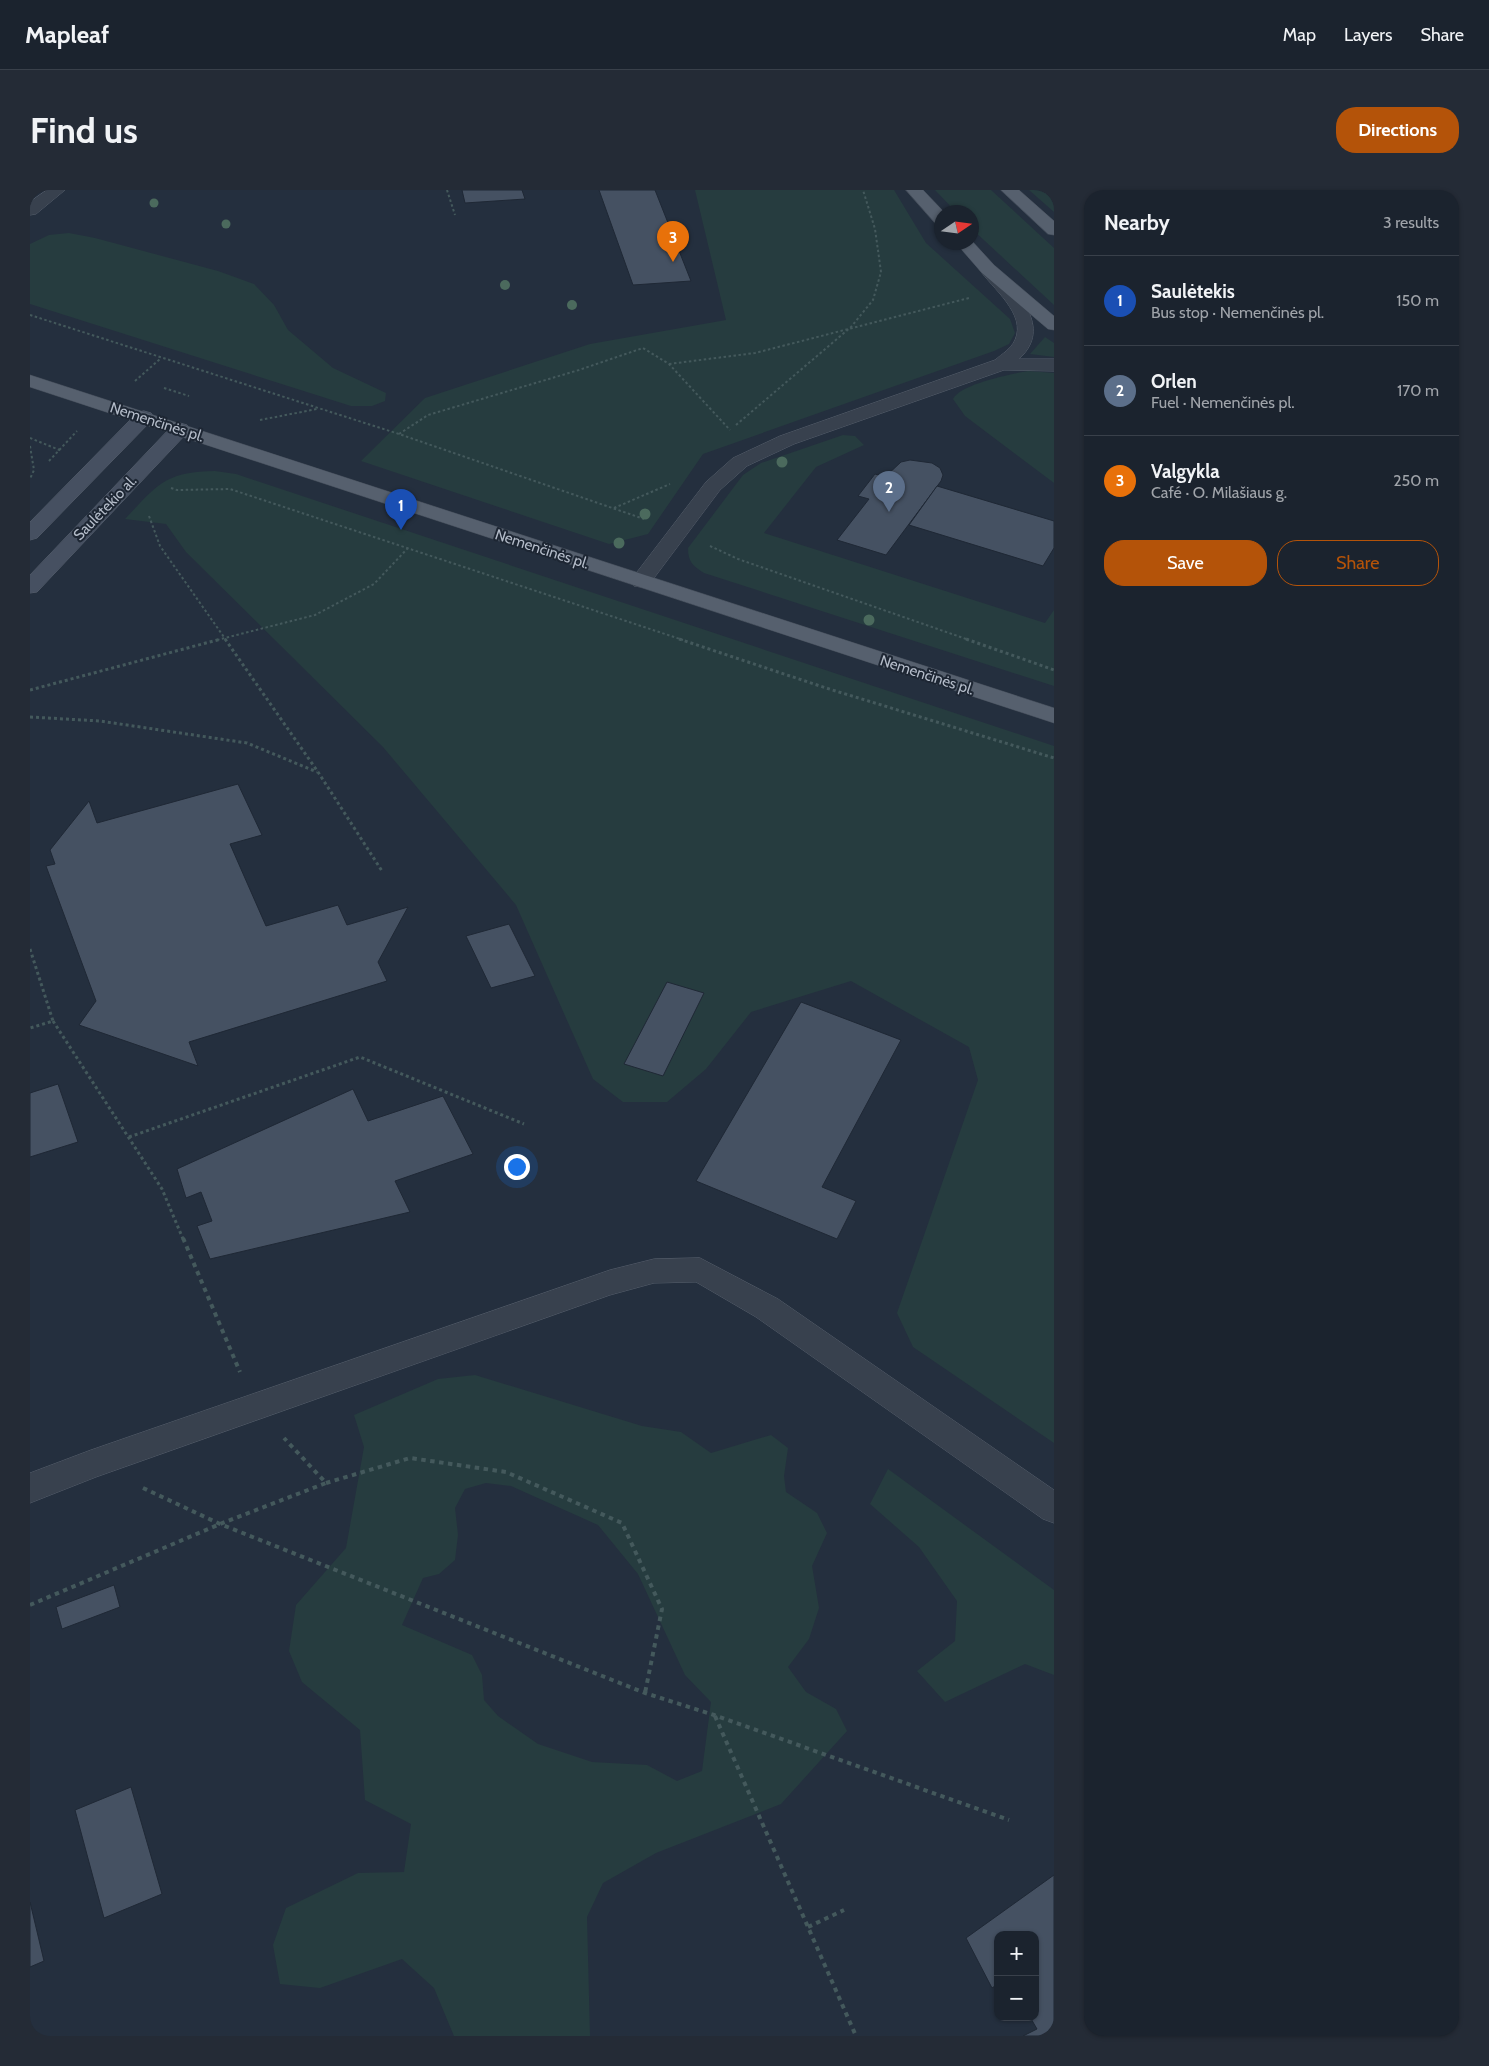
<!DOCTYPE html>
<html lang="en">
<head>
<meta charset="utf-8">
<style>
  body { margin:0; font-family:Cabin,sans-serif; background:#242b36; color:#f1f3f6 }
  .controls { position:absolute; right:15px; bottom:15px; display:grid; overflow:hidden; border-radius:10px; box-shadow:0 1px 4px #0004 }
  .controls button { width:45px; height:45px; display:grid; place-items:center; padding:0; border:0; border-bottom:1px solid #39404a; background:#1b232e; color:#f1f3f6; font:25px sans-serif }
  .compass { position:absolute; left:904px; top:15px; width:45px; height:45px; border-radius:50%; background:#1b232e; box-shadow:0 1px 4px #0004; rotate:77deg }
  .you { position:absolute; left:486px; top:976px; width:18px; height:18px; margin:-12px; border:4px solid #fff; border-radius:50%; background:#1a73e8; box-shadow:0 0 0 8px #1a73e833 }
  .badge { display:grid; place-items:center; width:32px; height:32px; border-radius:50%; background:#b45309; color:#fff; font-size:16px; font-weight:700 }
  .pin { position:absolute; translate:-50% -41px; filter:drop-shadow(0 1px 2px #0008) }
  .pin::after { content:''; position:absolute; top:26px; width:18px; height:15px; background:inherit; clip-path:polygon(0 0,100% 0,50% 100%) }
  .list { margin:0; padding:0; list-style:none }
  h2 { display:flex; justify-content:space-between; align-items:center; height:65px; margin:0; padding:0 20px; font-size:21px }
  h2 small { font-size:16px; font-weight:400; color:#a0a4aa }
  .list li { display:grid; grid-template-columns:32px 1fr auto; gap:15px; align-items:center; box-sizing:border-box; height:90px; padding:0 20px; border-top:1px solid #39404a }
  .list b { display:block; font-size:19px; white-space:nowrap }
  .list p { margin:0; font-size:16px; white-space:nowrap; color:#a0a4aa }
  .list em { font-size:16px; font-style:normal; color:#a0a4aa }
  .actions { display:flex; gap:10px; padding:15px 20px }
  .actions a { flex:1; padding:11px 0; border:1px solid #b45309; border-radius:20px; text-align:center; font-size:18px; color:#b45309 }
  .actions .main { background:#b45309; color:#fff }
  .map { position:relative; flex:none; width:1024px; height:1846px; overflow:hidden; border-radius:20px }
  header { display:flex; align-items:center; gap:30px; box-sizing:border-box; height:70px; padding:0 25px; background:#1b232e; border-bottom:1px solid #39404a }
  header strong { font-size:24px }
  nav { display:flex; gap:28px; margin-inline-start:auto; font-size:18px }
  .intro { display:flex; align-items:center; justify-content:space-between; box-sizing:border-box; height:120px; padding:0 30px }
  h1 { margin:0; font-size:35px }
  .button { padding:12px 22px; border-radius:20px; background:#b45309; color:#fff; font-size:18px; font-weight:700 }
  main { display:flex; gap:30px; padding:0 30px }
  aside { flex:1; background:#1b232e; border-radius:20px; box-shadow:0 1px 4px #0004 }
  .map>svg:first-child { display:block }
  .green { fill:#263c3f; fill-rule:evenodd }
  .building { fill:#455162; stroke:#1f2835 }
  .lines { fill:none; stroke-linecap:round; stroke-linejoin:round }
  .street-casing { stroke:#565f6c; stroke-width:1 }
  .secondary-casing { stroke:#565f6c; stroke-width:1 }
  .primary-casing { stroke:#414a57; stroke-width:1 }
  .path-far2 { stroke:#44595c; stroke-width:2; stroke-dasharray:2.5 2.5; stroke-linecap:butt }
  .path-far1 { stroke:#44595c; stroke-width:3; stroke-dasharray:3 3; stroke-linecap:butt }
  .path { stroke:#44595c; stroke-width:4; stroke-dasharray:4.5 4.5; stroke-linecap:butt }
  .street { fill:#38414e; fill-rule:evenodd }
  .secondary { fill:#465061; fill-rule:evenodd }
  .primary { fill:#56606e; fill-rule:evenodd }
  .tree { fill:#4b6a5d }
  .labels { text-anchor:middle; stroke-width:4; stroke-linejoin:round; paint-order:stroke }
  .far-street-label { font-size:15px; fill:#b4bcc9; stroke:#1d2633 }
</style>
</head>
<body>
<header>
<strong>Mapleaf</strong>
<nav><a>Map</a><a>Layers</a><a>Share</a></nav>
</header>
<div class="intro"><h1>Find us</h1><a class="button">Directions</a></div>
<main>
<div class="map">
<svg width="1024" height="1846" viewBox="0 0 1024 1846">
  <rect width="100%" height="100%" fill="#242f3e"/>
  <g class="green">
    <path d="M665 0H864L896 53 980 129 985 143 979 154 964 161 673 264 618 344 579 354 331 271 395 208 560 154 696 130Z"/>
    <path d="M905 0H961L1024 58V115L942 39V22H926Z"/>
    <path d="M999 0H1024V22Z"/>
    <path d="M39 43 65 48 188 81 224 94 244 115 258 140 303 178 356 203 355 211 342 216H321L0 114V54L19 45Z"/>
    <path d="M1015 147 1024 153V167L1000 164Z"/>
    <path d="M998 181 1024 183V293L935 226 923 209C930 194 981 184 998 181Z"/>
    <path d="M813 245 825 246 834 255 786 277 734 343 1015 433 1024 420V496L674 383C663 376 658 372 658 358L713 285 731 273Z"/>
    <path d="M185 281 206 284 1024 556V1253L883 1157 867 1123 948 890 939 857 821 791 721 822 676 879 637 912H593L563 889 486 715 353 557 156 362 136 334 95 329C128 294 135 282 185 281Z"/>
    <path d="M445 1185 612 1236 651 1242 681 1263 741 1245 758 1258 754 1286 756 1302 787 1323 797 1343 782 1376 789 1418 779 1449 758 1477 776 1502 806 1519 817 1541 751 1614 626 1663 573 1693 557 1727 560 1846H424L404 1798 372 1769 290 1798 250 1794 243 1755 256 1718 328 1683 374 1682 381 1634 335 1610 330 1540 272 1492 259 1461 266 1415 316 1358 334 1257 324 1225 408 1189ZM456 1293 481 1296 568 1335 608 1384 655 1485 681 1512 672 1581 647 1591 617 1575 562 1572 508 1554 468 1526 454 1510 452 1485 442 1465 372 1435 393 1388 409 1384 425 1370 428 1345 425 1318 435 1299Z"/>
    <path d="M858 1279 1024 1400V1485L995 1474 915 1512 887 1481 925 1451 927 1411 889 1357 840 1314Z"/>
  </g>
  <g class="building">
    <path d="M432 0H492L495 9 435 13Z"/>
    <path d="M569 0H625L661 91 603 95Z"/>
    <path d="M880 270 902 273 910 278 913 285 911 291 856 365 807 350 839 309 828 306 845 284 855 287 871 272Z"/>
    <path d="M907 296 1024 331V358L1013 376 879 335Z"/>
    <path d="M208 594 232 645 200 654 236 736 308 715 317 735 378 717 348 772 357 791 159 852 168 876 49 835 66 811 16 676 25 674 20 660 59 611 67 633Z"/>
    <path d="M479 734 505 786 461 798 436 746Z"/>
    <path d="M637 792 674 803 633 886 594 874Z"/>
    <path d="M771 812 871 850 792 997 826 1011 807 1049 666 991Z"/>
    <path d="M28 894 48 952 0 967V903Z"/>
    <path d="M323 899 338 931 413 906 443 964 365 991 380 1022 180 1069 167 1036 182 1031 171 1002 156 1008 147 979Z"/>
    <path d="M84 1395 90 1417 32 1439 26 1417Z"/>
    <path d="M101 1597 132 1704 74 1728 45 1620Z"/>
    <path d="M1024 1685V1846H993L1007 1839 1000 1827H1005V1745H968V1794L962 1798 936 1748Z"/>
    <path d="M0 1712 14 1771 0 1777Z"/>
  </g>
  <g class="lines">
    <g class="street-casing">
      <g id="street">
        <path d="M17 0H35L6 24 0 25V12Z"/>
        <path d="M958 74 964 75C986 102 1024 137 989 169H1024V181L974 180 764 254 717 276 690 300 618 396 611 397 604 396 600 391 604 386 676 292 703 268 750 246 965 170C972 164 981 159 985 150 997 124 962 98 949 79L952 75Z"/>
        <path d="M670 1068 748 1109 1024 1300V1333L1013 1329 726 1127 666 1092 624 1093 580 1105 66 1287 0 1313V1283L61 1260 580 1080 624 1069Z"/>
      </g>
    </g>
    <g class="secondary-casing">
      <g id="secondary">
        <path d="M114 221 121 223 124 227 121 231 7 348 0 350V332L107 223Z"/>
        <path d="M150 233 157 235 160 239 157 243 7 402 0 403V385L143 235Z"/>
      </g>
    </g>
    <g class="primary-casing">
      <g id="primary">
        <path d="M876 0H893L914 22H912V35L906 34Z"/>
        <path d="M971 0H989L1024 31V45L1018 44Z"/>
        <path d="M942 51 964 75 1024 126V140L1018 139 952 83 925 52Z"/>
        <path d="M0 185 1024 518V533L0 197Z"/>
      </g>
    </g>
    <g class="path-far2">
      <path d="M417 0 425 25"/>
      <path d="M0 125 369 244 614 329"/>
      <path d="M639 174 725 163 939 108"/>
      <path d="M105 191 130 169"/>
      <path d="M134 198 159 206"/>
      <path d="M230 230 287 219"/>
      <path d="M706 235 821 137 843 110 851 82 845 39 833 0"/>
      <path d="M369 244 398 225 549 180 613 158 639 174 700 240"/>
      <path d="M0 248 32 261"/>
      <path d="M0 256 4 280 0 289"/>
      <path d="M19 271 47 241"/>
      <path d="M141 298 147 300 200 299 653 450"/>
      <path d="M584 318 640 294"/>
      <path d="M119 326 130 356 196 450"/>
      <path d="M680 356 708 369 939 450"/>
      <path d="M187 450 285 425 344 394 378 358"/>
    </g>
    <g class="path-far1">
      <path d="M195 449 288 582 352 681"/>
      <path d="M649 449 796 498 1024 568"/>
      <path d="M936 449 1024 480"/>
      <path d="M0 500 191 449"/>
      <path d="M0 527 70 531 217 553 287 582"/>
      <path d="M0 759 23 831 0 838"/>
      <path d="M23 831 132 999 153 1049"/>
      <path d="M99 947 330 867 494 934"/>
    </g>
    <g class="path">
      <path d="M153 1048 210 1182"/>
      <path d="M296 1293 380 1268 476 1282 592 1333 632 1419 615 1503"/>
      <path d="M113 1298 190 1334 615 1503 684 1525 979 1630"/>
      <path d="M0 1415 190 1334 296 1293 254 1248"/>
      <path d="M685 1526 826 1846"/>
      <path d="M778 1737 814 1720"/>
    </g>
    <use href="#street" class="street"/>
    <use href="#secondary" class="secondary"/>
    <use href="#primary" class="primary"/>
  </g>
  <g class="tree">
    <circle cx="124" cy="13" r="4.5"/>
    <circle cx="196" cy="34" r="4.5"/>
    <circle cx="475" cy="95" r="5"/>
    <circle cx="542" cy="115" r="5"/>
    <circle cx="752" cy="272" r="5.5"/>
    <circle cx="615" cy="324" r="5.5"/>
    <circle cx="589" cy="353" r="5.5"/>
    <circle cx="839" cy="430" r="5.5"/>
  </g>
  <g class="labels">
    <g class="far-street-label">
      <text transform="translate(127 232) rotate(18)" y="5">Nemenčinės pl.</text>
      <text transform="translate(75 318) rotate(-46)" y="5">Saulėtekio al.</text>
      <text transform="translate(512 359) rotate(18)" y="5">Nemenčinės pl.</text>
      <text transform="translate(897 485) rotate(18)" y="5">Nemenčinės pl.</text>
    </g>
  </g>
</svg>
<div class="controls">
<button>+</button>
<button>−</button>
</div>
<svg class="compass" viewBox="-18 -18 36 36"><path d="M0-13l5 13h-10z" fill="#e53935"/><path d="M0 13l5-13h-10z" fill="#a0a4aa"/></svg>
<div class="you"></div>
<div class="pin badge" style="left:371px;top:340px;background:#1a4fb4">1</div>
<div class="pin badge" style="left:859px;top:322px;background:#5c6f8a">2</div>
<div class="pin badge" style="left:643px;top:72px;background:#e8710a">3</div>
</div>
<aside>
<h2>Nearby<small>3 results</small></h2>
<ul class="list">
<li><span class="badge" style="background:#1a4fb4">1</span><div><b>Saulėtekis</b><p>Bus stop · Nemenčinės pl.</p></div><em>150 m</em></li>
<li><span class="badge" style="background:#5c6f8a">2</span><div><b>Orlen</b><p>Fuel · Nemenčinės pl.</p></div><em>170 m</em></li>
<li><span class="badge" style="background:#e8710a">3</span><div><b>Valgykla</b><p>Café · O. Milašiaus g.</p></div><em>250 m</em></li>
</ul>
<div class="actions"><a class="main">Save</a><a>Share</a></div>
</aside>
</main>
</body>
</html>
